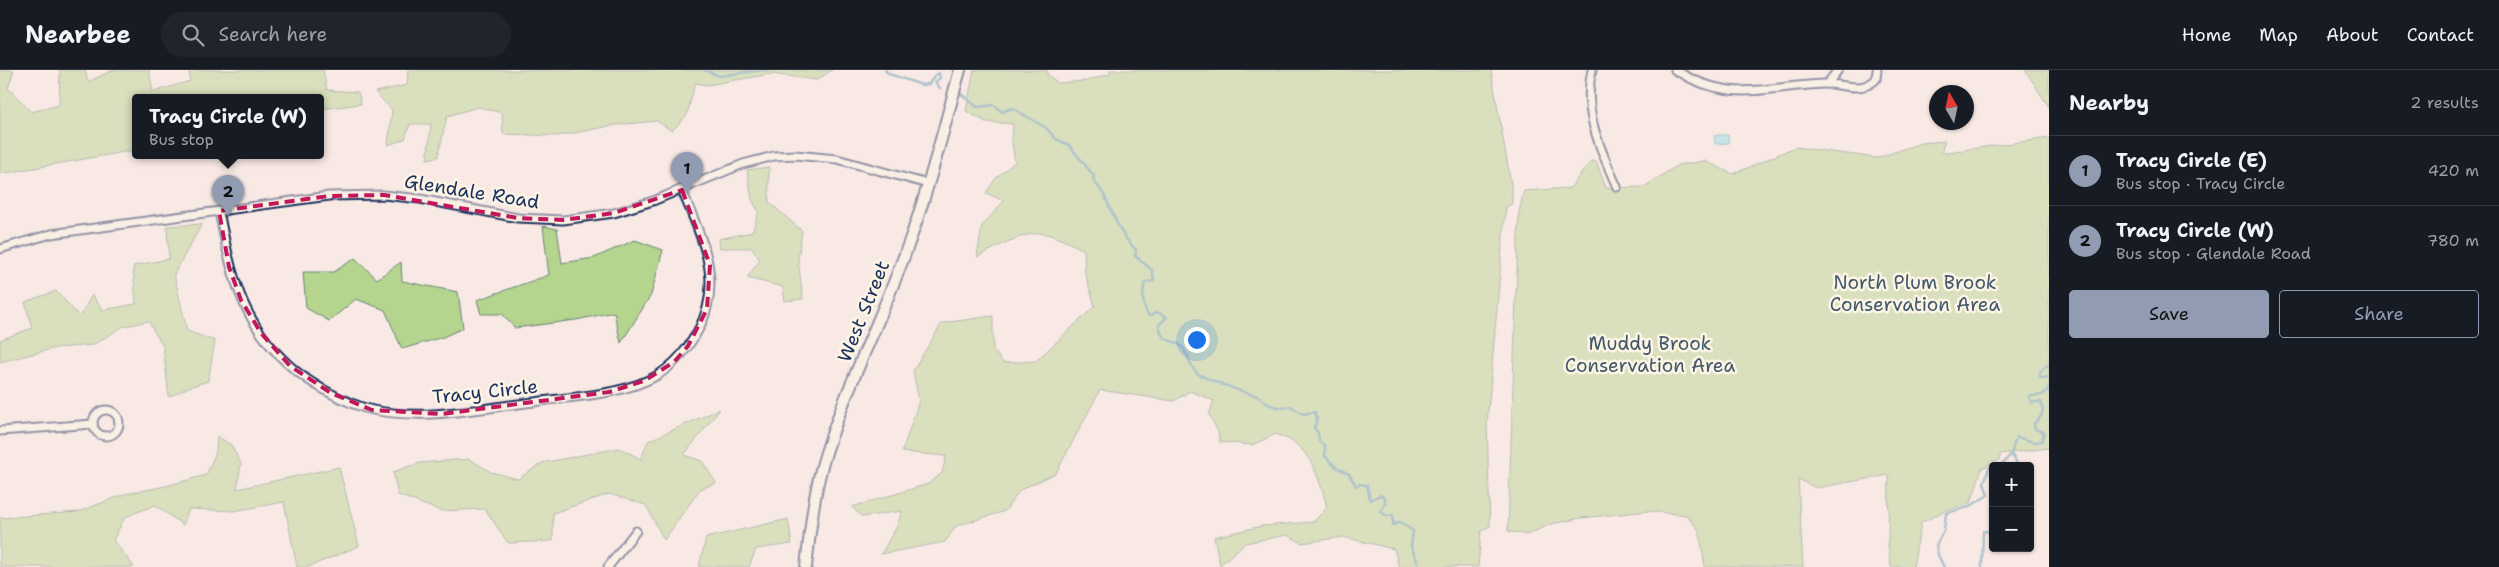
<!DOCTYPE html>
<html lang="en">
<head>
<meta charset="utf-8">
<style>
  body { margin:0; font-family:"Shantell Sans",sans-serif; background:#20242c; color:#f1f3f6 }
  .controls { position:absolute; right:15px; bottom:15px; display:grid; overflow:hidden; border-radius:5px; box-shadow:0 1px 4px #0004 }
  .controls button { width:45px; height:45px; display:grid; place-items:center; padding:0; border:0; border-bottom:1px solid #363941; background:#171b24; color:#f1f3f6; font:25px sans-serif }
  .compass { position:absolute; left:1929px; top:15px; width:45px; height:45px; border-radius:50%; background:#171b24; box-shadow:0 1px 4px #0004; rotate:351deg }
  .you { position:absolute; left:1196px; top:269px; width:18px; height:18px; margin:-12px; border:4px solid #fff; border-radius:50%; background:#1a73e8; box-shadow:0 0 0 8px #1a73e833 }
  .badge { display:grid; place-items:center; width:32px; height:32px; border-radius:50%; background:#919bb2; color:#111; font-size:16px; font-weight:700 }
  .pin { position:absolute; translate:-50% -41px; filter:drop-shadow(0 1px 2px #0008) }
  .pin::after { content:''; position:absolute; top:26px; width:18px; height:15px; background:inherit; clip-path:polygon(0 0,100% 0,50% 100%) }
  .popup { position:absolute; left:132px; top:24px; width:192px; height:65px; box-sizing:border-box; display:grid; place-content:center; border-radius:5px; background:#171b24; filter:drop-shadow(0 1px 4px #0005); font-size:16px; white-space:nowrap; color:#9ea1a6 }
  .popup b { font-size:19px; color:#f1f3f6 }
  .popup::after { content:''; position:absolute; left:50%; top:100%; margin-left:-10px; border:10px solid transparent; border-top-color:#171b24 }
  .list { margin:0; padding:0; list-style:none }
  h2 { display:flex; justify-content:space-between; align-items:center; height:65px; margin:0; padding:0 20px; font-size:21px }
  h2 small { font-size:16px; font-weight:400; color:#9ea1a6 }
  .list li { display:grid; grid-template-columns:32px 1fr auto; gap:15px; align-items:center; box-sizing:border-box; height:70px; padding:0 20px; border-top:1px solid #363941 }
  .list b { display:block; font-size:19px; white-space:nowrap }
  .list p { margin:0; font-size:16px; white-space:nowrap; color:#9ea1a6 }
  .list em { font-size:16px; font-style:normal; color:#9ea1a6 }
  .actions { display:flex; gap:10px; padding:15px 20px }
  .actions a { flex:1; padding:11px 0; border:1px solid #919bb2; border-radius:5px; text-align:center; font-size:18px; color:#919bb2 }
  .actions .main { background:#919bb2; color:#111 }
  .icon { flex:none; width:28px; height:28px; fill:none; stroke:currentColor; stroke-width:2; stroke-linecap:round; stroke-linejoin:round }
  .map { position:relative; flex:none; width:2049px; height:497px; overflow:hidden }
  header { display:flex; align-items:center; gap:30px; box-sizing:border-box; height:70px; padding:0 25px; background:#171b24; border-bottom:1px solid #363941 }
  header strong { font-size:24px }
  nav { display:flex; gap:28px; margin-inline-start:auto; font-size:18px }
  .search { width:350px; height:45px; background:#20242c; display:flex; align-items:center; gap:12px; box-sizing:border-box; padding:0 18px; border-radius:28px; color:#9ea1a6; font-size:19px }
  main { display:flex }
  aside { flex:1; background:#171b24 }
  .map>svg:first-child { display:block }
  .green { fill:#b5d58e; stroke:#688276 }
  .water { fill:#8cdde5; stroke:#5f97af }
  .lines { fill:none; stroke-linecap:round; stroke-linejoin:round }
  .stream { stroke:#5f97af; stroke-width:2.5 }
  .minor-casing { stroke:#1b2f5e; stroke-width:11 }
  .secondary-casing { stroke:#1b2f5e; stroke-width:14 }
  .minor { stroke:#fcf5e5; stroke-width:7 }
  .secondary { stroke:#fcf5e5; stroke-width:10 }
  .marked { fill:none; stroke:#c2185b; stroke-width:4; stroke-dasharray:10 6; stroke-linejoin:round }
  .labels { text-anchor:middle; stroke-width:5; stroke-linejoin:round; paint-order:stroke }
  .street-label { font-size:19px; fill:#1b2f5e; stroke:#fcf5e5 }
  .park-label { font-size:19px; fill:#42586a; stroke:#fcf5e5 }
</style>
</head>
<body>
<header>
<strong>Nearbee</strong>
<div class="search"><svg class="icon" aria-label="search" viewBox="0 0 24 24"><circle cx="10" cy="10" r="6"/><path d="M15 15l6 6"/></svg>Search here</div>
<nav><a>Home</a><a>Map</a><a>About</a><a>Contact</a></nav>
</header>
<main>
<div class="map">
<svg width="2049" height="497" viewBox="0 0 2049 497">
  <rect width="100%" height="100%" fill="#f8e9e4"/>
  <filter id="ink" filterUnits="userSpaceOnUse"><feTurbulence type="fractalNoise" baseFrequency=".02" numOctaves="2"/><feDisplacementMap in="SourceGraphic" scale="10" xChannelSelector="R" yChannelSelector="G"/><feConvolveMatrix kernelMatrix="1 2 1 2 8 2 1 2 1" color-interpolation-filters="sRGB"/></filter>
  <g filter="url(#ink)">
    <g class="green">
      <path d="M0 0H14L8 18 31 42 59 35 60 0H85L88 12 113 0H149L153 22 190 11 189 0H323L327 20 358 22 361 34 321 39 320 27H136L135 80 0 104Z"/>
      <path d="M408 0H832L817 10 771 4 707 15 695 13 687 45 672 61 657 51 616 55 558 66 503 64 502 43 478 37 447 46 438 87 427 89 431 54H410L405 69 388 75 392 40 375 22 407 15Z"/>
      <path d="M974 0H1046L1048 5 1058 13 1086 11 1110 4V0H1491L1512 120V134L1506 137 1504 155 1487 354 1490 456 1481 461 1478 497H1399L1394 479 1343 467 1302 473 1287 465 1245 473 1220 495 1214 467 1262 456 1313 452 1327 438C1322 417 1314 389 1297 375 1292 370 1282 367 1276 364L1252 375 1220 372 1218 362 1209 344 1214 331 1190 321 1174 331 1100 320 1056 403 1020 420 1005 441 956 456 945 472 881 484 896 458 902 441 862 447 852 437 928 414 942 403 946 386 902 382 919 331 913 301 942 253 993 246V280L1003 293 1036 291 1095 236 1085 203 1084 180C1074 175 1050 163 1040 163 1018 164 996 178 977 187L982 156 1004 131 986 123 996 108 1015 92 1012 72 1013 54 986 52 966 41Z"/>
      <path d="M2025 0H2049V37Z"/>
      <path d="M2049 68V378L2001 384 1999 390 1982 398 1971 433 1944 441 1921 453 1913 497H1891L1888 474 1889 405 1816 418 1798 409 1803 497H1705L1699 460 1686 445 1649 441 1581 448 1551 454 1527 465 1508 461 1519 142 1524 121 1570 118 1591 91H1596L1606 118 1644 117 1678 95 1705 91 1733 104 1795 77 1877 88 1921 73 1945 71 1941 83Z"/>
      <path d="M769 97V132L802 161 798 189 803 229 785 231 783 217 747 208 760 190 752 178H720L719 169 752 162 759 142 752 130 747 100Z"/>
      <path d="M202 154 174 204 187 261 215 271 208 311 189 317 169 327 163 276 148 251 122 257 93 275 56 278 0 292V270L32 258 25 232 56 221 80 247 92 225 103 240 136 234 133 196 169 189 167 156Z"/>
      <path d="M543 156 557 159 562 193 594 188 635 170 663 180 651 225 621 273 614 242 576 250 515 258 502 244H481L477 230 549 205Z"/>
      <path d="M355 188 377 209 401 192 402 211 458 222 463 258 443 267 402 279 385 240 356 229 329 251 306 238 303 202H334Z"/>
      <path d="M720 339 684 385 702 391 716 413 700 419 664 470 646 435 609 424 553 443V471L508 473 485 439 441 441 398 425 393 402 419 393 469 389 491 402 518 409 542 393 619 378 641 389 648 371Z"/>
      <path d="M217 366 231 375 241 394 237 419 339 397 359 476 308 497H297L284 432 234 441 189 439 183 455 155 435 125 447 113 470 134 497H0V448L78 442 125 424 166 416 206 405 216 382Z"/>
      <path d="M788 449 792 474 756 479 749 497H699L706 468Z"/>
    </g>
    <path class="water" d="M1719 65H1728L1729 73 1715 74 1714 66Z"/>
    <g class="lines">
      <g class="stream">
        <path d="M705 0 719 6 761 0H790"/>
        <path d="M885 0 889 4 922 15 929 14 935 5 939 3 940 8 935 12 940 18"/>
        <path d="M960 23 977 37 994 35 1002 42 1012 38 1045 57 1056 69 1069 75 1094 106 1093 109C1096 115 1101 119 1104 125 1114 145 1119 164 1136 180L1135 186 1152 200 1154 211 1145 212C1142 223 1142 237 1149 246L1157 242 1167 247 1159 255C1162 275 1172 267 1182 277 1189 284 1189 296 1197 303 1203 308 1248 324 1258 326 1265 334 1280 341 1290 336L1303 344 1315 342 1317 350 1314 358 1318 363 1319 371 1325 376V386L1336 397 1349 404 1356 416 1360 414 1367 415 1370 430 1380 425 1385 428V434L1380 441 1387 446 1393 445V455L1400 452 1413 461 1411 477 1420 497"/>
        <path d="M2049 294 2040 302V308L2049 307"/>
        <path d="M1996 396 2004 393 2011 384"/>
        <path d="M2019 396 2011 384 2016 367 2034 372 2042 371 2044 362 2035 359 2034 353C2042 347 2045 342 2041 332H2031L2029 326 2042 325 2048 320 2049 316"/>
        <path d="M1944 497 1938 485 1936 475 1944 460 1946 443 1969 437 1988 425 1984 413 1989 398 1993 397"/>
        <path d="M1982 497 1983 461 1993 462"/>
      </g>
      <g class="minor-casing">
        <g id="minor">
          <path d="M1592 0C1582 42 1601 80 1617 117"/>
          <path d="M1675 0C1732 35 1765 16 1824 14 1842 13 1862 24 1876 9L1877 0"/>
          <path d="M1827 14 1838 0"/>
          <path d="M219 141C231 202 240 251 289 295 310 314 346 334 373 340 426 351 482 338 534 332 574 326 622 326 658 305 681 290 700 264 707 238 718 196 697 158 682 120"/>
          <path d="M0 179 51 164 329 126 384 125 420 129 518 148 563 150 614 143 653 131 743 94 774 86 795 85 837 89 928 114"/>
          <circle cx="106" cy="353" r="13"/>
          <path d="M0 361 93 354"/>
          <path d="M608 497 636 461"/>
        </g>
      </g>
      <g class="secondary-casing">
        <path id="secondary" d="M806 497C810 463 813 429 822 396 843 322 880 254 906 181 928 122 943 61 960 0"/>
      </g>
      <use href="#minor" class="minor"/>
      <use href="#secondary" class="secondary"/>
    </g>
  </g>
  <path d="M0 0H2049V497H0ZM682 120 710 195 707 239 688 276 674 292 644 311 609 322 442 344 372 340 331 323 290 296 261 263 241 230 229 197 219 141 329 126 384 125 518 148 563 150 614 143Z" fill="#f8e9e4" fill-opacity=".55" fill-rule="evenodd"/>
  <path class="marked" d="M682 120 710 195 707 239 688 276 674 292 644 311 609 322 442 344 372 340 331 323 290 296 261 263 241 230 229 197 219 141 329 126 384 125 518 148 563 150 614 143Z"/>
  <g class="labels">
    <g class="street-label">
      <text transform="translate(472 121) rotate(9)" y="7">Glendale Road</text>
      <text transform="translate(863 241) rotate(-68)" y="7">West Street</text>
      <text transform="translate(485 321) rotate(-6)" y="7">Tracy Circle</text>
    </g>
    <g class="park-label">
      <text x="1915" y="219">North Plum Brook<tspan x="1915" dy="22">Conservation Area</tspan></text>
      <text x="1650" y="280">Muddy Brook<tspan x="1650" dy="22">Conservation Area</tspan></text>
    </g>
  </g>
</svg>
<div class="controls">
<button>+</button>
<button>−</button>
</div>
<svg class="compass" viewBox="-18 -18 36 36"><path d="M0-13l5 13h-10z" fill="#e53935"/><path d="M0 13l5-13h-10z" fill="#9ea1a6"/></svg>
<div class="you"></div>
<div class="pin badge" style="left:687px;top:123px">1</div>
<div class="pin badge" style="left:228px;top:146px">2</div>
<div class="popup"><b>Tracy Circle (W)</b>Bus stop</div>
</div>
<aside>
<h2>Nearby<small>2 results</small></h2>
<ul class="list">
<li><span class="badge">1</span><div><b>Tracy Circle (E)</b><p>Bus stop · Tracy Circle</p></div><em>420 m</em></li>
<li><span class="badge">2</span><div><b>Tracy Circle (W)</b><p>Bus stop · Glendale Road</p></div><em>780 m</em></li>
</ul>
<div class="actions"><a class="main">Save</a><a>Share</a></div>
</aside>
</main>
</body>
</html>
